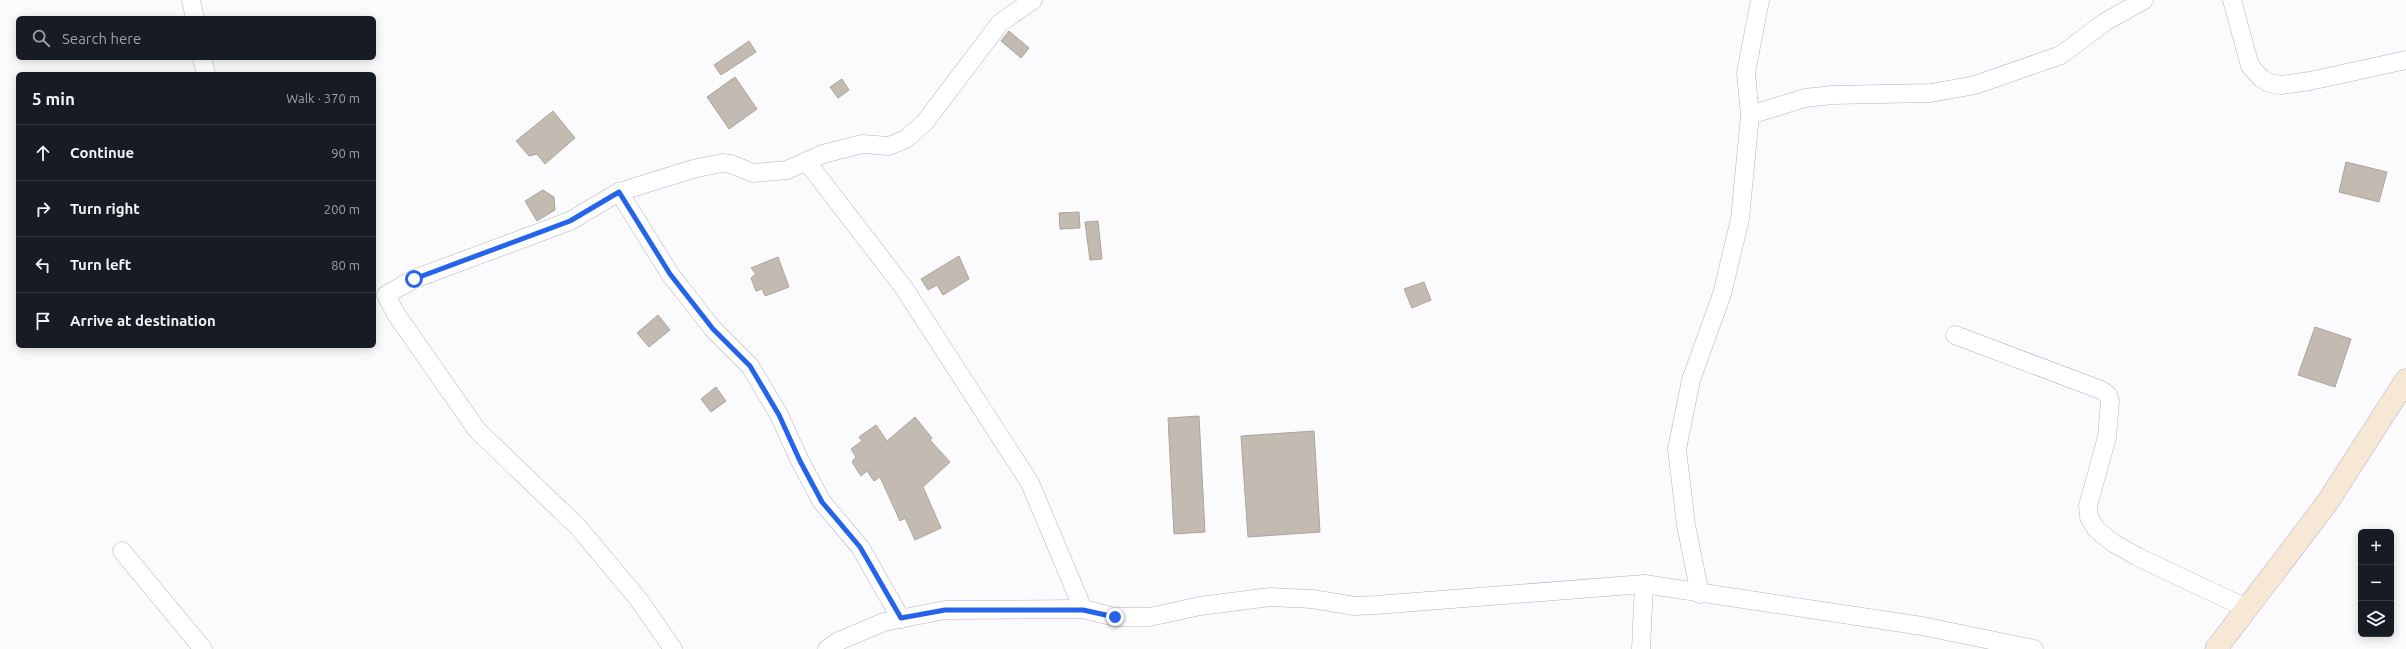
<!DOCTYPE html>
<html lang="en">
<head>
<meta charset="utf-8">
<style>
  body { margin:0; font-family:Ubuntu,sans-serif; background:#242831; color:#f1f3f6 }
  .controls { position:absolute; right:12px; bottom:12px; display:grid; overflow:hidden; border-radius:6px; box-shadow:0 2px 10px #0003 }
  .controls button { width:36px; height:36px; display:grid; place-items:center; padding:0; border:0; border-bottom:1px solid #363941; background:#171b24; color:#f1f3f6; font:20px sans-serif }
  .stop { position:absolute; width:12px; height:12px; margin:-9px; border:3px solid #2563eb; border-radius:50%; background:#fff }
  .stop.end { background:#2563eb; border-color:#fff; box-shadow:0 1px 4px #0008 }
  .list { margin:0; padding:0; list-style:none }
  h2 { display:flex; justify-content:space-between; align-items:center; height:52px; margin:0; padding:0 16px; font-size:17px }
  h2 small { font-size:13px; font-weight:400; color:#9ea1a6 }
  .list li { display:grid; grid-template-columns:26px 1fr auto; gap:12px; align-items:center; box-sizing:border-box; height:56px; padding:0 16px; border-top:1px solid #363941 }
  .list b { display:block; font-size:15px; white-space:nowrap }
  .list em { font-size:13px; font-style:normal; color:#9ea1a6 }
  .icon { flex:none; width:22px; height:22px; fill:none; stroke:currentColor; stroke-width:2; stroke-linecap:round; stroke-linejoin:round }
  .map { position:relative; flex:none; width:2406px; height:649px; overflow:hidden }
  .search { position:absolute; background:#171b24; box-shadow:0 2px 10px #0003; left:16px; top:16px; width:360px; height:44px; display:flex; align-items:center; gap:10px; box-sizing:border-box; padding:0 14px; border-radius:6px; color:#9ea1a6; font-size:15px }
  .panel { position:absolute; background:#171b24; box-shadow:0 2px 10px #0003; left:16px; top:72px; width:360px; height:276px; border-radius:6px }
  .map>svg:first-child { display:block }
  .building { fill:#c3bbb2; stroke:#aca49b }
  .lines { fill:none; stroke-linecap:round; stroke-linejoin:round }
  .minor-casing { stroke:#b2b4bf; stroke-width:19 }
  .secondary-casing { stroke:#b2b4bf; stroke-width:23 }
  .minor { stroke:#fff; stroke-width:18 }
  .secondary { stroke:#f6e8d4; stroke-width:22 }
  .route { stroke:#2563eb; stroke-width:5 }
</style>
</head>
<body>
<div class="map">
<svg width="2406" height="649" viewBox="0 0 2406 649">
  <rect width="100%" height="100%" fill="#fbfbfe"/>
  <g class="building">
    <path d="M1009 31 1029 48 1021 58 1001 41Z"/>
    <path d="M749 41 756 52 721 75 714 65Z"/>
    <path d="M735 77 757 109 729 129 707 97Z"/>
    <path d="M842 79 849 90 838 98 830 87Z"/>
    <path d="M553 111 575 138 545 164 537 154 529 156 516 141Z"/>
    <path d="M2346 162 2387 172 2379 202 2339 192Z"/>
    <path d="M543 190 554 197 555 210 537 221 525 201Z"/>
    <path d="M1079 212 1080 228 1060 229 1059 213Z"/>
    <path d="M1098 221 1102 259 1090 260 1085 222Z"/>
    <path d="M959 256 969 279 943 295 937 285 928 290 921 279Z"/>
    <path d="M778 257 789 287 765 296 762 289 756 291 751 278 756 274 751 268Z"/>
    <path d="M1424 282 1431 300 1412 308 1404 289Z"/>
    <path d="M658 315 670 330 649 347 637 333Z"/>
    <path d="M2315 327 2351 339 2335 387 2298 375Z"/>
    <path d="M716 387 726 401 711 412 701 399Z"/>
    <path d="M1199 416 1205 532 1174 534 1168 418Z"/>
    <path d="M915 417 932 438 930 440 950 462 923 487 941 528 915 540 905 518 900 521 880 477 874 481 867 471 861 476 852 462 856 457 851 449 862 441 859 437 876 425 887 441Z"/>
    <path d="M1314 431 1320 532 1248 537 1241 436Z"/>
  </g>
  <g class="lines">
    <g class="minor-casing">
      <g id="minor">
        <path d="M191 0 195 18"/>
        <path d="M2232 0 2250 66 2261 78 2269 83 2281 85 2310 81 2406 60"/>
        <path d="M202 58 206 74"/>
        <path d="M1750 115 1805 98 1832 95 1931 93 1975 85 2061 55 2105 22 2144 0"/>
        <path d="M807 162 904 288 1030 483 1083 609"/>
        <path d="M619 192 670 274 713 329 750 366 779 415 800 461 822 502 860 547 901 619"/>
        <path d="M1955 335 2101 390 2108 395 2110 401 2107 437 2088 506 2089 517 2096 529 2113 543 2138 557 2246 608"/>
        <path d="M122 551 203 649"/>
        <path d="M1700 594 1686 525 1677 449 1691 380 1722 294 1740 219 1750 115 1746 73 1760 0"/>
        <path d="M673 649 639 600 578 527 477 430 396 314 386 295 414 279 570 221 619 192 693 169 722 163 731 164 753 173 787 170 823 154 862 144 889 146 906 139 925 122 1000 23 1033 0"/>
        <path d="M827 649 839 641 884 622 945 610 1083 609 1115 617H1150L1200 606 1270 597 1312 599 1355 606 1376 605 1644 584 1922 626 2034 649"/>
        <path d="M1641 649 1644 584"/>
      </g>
    </g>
    <g class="secondary-casing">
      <path id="secondary" d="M2216 649 2327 503 2406 380"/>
    </g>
    <use href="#minor" class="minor"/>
    <use href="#secondary" class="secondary"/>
  </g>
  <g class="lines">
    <path class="route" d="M414 279 570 221 619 192 670 274 713 329 750 366 779 415 800 461 822 502 860 547 901 618 945 610H1083L1115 617"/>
  </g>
</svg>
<div class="controls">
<button>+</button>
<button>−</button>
<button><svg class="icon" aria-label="layers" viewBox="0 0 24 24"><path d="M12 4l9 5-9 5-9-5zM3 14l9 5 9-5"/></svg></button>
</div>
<div class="stop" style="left:414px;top:279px"></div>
<div class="stop end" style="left:1115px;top:617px"></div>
<div class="search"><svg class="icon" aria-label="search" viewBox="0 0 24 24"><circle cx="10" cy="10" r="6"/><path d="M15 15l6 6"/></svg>Search here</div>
<section class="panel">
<h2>5 min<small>Walk · 370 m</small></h2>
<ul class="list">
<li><svg class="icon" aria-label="ahead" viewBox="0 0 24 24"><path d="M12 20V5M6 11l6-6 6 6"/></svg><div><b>Continue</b></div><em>90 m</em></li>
<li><svg class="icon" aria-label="right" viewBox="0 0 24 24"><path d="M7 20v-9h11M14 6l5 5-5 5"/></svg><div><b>Turn right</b></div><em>200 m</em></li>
<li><svg class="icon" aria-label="left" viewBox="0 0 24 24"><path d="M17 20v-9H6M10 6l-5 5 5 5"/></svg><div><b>Turn left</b></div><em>80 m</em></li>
<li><svg class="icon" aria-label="arrive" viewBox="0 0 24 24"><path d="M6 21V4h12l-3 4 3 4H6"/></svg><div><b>Arrive at destination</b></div></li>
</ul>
</section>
</div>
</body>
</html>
